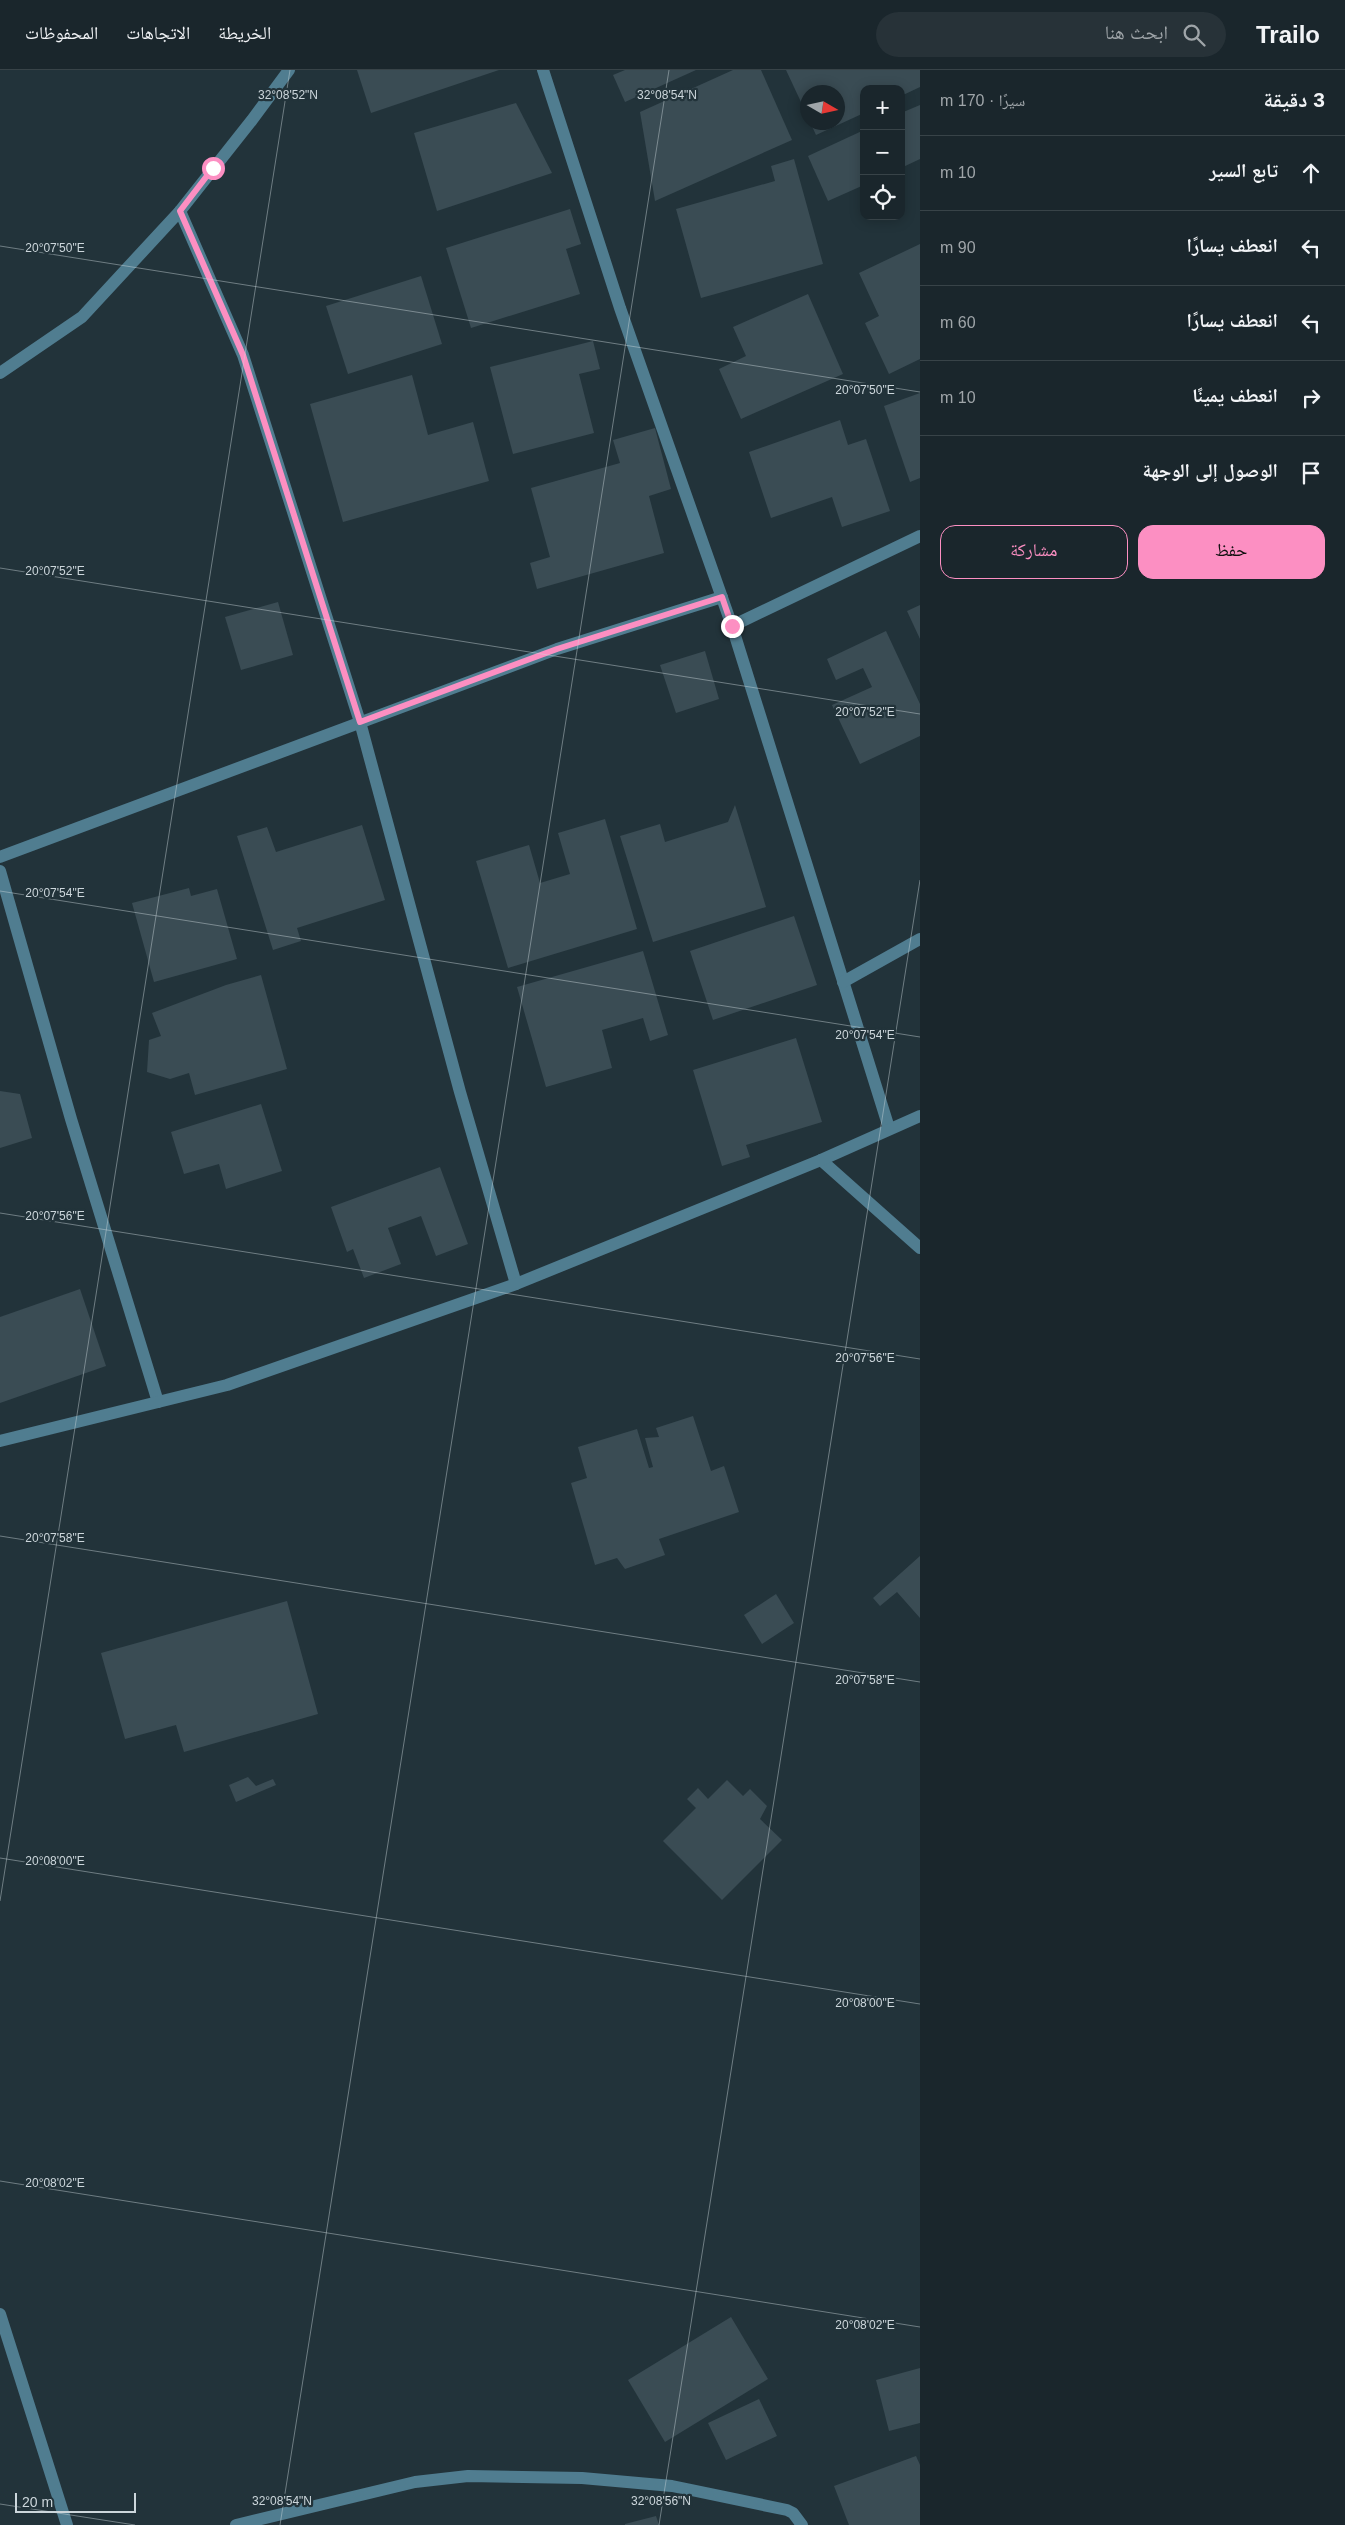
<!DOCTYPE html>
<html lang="ar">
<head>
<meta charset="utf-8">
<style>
  body { margin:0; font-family:Arial,"Noto Naskh Arabic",sans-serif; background:#273238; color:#f1f3f6; direction:rtl }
  .controls { position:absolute; right:15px; top:15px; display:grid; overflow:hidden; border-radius:10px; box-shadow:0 2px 12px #0003 }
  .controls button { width:45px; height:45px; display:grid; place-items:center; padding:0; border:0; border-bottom:1px solid #384348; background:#1a262c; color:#f1f3f6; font:25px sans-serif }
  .compass { position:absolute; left:800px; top:15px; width:45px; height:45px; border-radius:50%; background:#1a262c; box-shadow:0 2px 12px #0003; rotate:99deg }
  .scale { position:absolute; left:15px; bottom:12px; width:121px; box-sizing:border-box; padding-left:5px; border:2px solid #ccd6db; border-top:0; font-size:14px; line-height:18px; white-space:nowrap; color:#ccd6db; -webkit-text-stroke:4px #22333a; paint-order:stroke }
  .stop { position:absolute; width:15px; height:15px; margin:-11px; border:4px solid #fc8fc2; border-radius:50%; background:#fff }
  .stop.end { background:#fc8fc2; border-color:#fff; box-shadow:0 1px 5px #0008 }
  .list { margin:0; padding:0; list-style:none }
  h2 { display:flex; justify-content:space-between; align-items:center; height:65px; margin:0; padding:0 20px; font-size:21px }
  h2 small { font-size:16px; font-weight:400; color:#9fa5a9 }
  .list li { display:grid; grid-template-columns:32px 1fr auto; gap:15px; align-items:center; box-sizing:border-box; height:75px; padding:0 20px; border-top:1px solid #384348 }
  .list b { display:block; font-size:19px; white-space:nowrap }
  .list em { font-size:16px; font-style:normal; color:#9fa5a9 }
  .actions { display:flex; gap:10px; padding:15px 20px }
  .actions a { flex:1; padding:11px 0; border:1px solid #fc8fc2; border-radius:15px; text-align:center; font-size:18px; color:#fc8fc2 }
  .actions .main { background:#fc8fc2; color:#111 }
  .icon { flex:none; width:28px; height:28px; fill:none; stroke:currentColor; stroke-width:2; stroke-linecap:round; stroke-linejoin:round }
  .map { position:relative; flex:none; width:920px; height:2455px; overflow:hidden; direction:ltr }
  header { display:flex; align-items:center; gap:30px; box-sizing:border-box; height:70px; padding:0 25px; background:#1a262c; border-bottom:1px solid #384348 }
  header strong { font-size:24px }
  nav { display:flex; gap:28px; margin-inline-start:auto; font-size:18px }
  .search { width:350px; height:45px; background:#273238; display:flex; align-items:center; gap:12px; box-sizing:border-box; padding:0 18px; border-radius:28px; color:#9fa5a9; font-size:19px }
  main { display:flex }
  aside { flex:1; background:#1a262c }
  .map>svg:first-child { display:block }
  .building { fill:#3a4c54 }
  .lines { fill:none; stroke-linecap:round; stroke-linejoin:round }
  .minor { stroke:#507d90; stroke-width:12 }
  .route { stroke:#fc8fc2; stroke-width:6 }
  .ticks { fill:none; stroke:#ccd6db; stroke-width:1; stroke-opacity:0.45 }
  .ticks-label { font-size:12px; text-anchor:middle; fill:#ccd6db; stroke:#22333a; stroke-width:4.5; stroke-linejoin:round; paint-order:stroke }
</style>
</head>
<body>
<header>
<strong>Trailo</strong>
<div class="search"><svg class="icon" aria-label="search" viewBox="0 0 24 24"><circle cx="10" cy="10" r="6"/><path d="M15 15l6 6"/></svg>ابحث هنا</div>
<nav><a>الخريطة</a><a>الاتجاهات</a><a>المحفوظات</a></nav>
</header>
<main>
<aside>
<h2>3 دقيقة<small>سيرًا · 170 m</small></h2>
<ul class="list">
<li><svg class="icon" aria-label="ahead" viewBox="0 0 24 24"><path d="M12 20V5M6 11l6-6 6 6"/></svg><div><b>تابع السير</b></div><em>10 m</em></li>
<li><svg class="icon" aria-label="left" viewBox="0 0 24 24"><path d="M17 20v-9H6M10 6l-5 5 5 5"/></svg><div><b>انعطف يسارًا</b></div><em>90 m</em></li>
<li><svg class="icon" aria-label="left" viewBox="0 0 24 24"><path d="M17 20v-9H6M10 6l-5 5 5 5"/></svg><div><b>انعطف يسارًا</b></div><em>60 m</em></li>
<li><svg class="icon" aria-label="right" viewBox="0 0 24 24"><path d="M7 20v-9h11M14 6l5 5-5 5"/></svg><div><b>انعطف يمينًا</b></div><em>10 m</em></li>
<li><svg class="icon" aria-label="arrive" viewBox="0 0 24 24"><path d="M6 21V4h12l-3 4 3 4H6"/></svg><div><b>الوصول إلى الوجهة</b></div></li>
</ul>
<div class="actions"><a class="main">حفظ</a><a>مشاركة</a></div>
</aside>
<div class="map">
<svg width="920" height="2455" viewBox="0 0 920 2455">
  <rect width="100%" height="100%" fill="#22333a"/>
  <g class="building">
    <path d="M357 0H499L371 43Z"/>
    <path d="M625 0H696L625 32 613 5Z"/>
    <path d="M733 0H761L792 70 655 131 640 42Z"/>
    <path d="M786 0H920V17L901 26V19H864V43L816 65 810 52H838V22H808V47Z"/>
    <path d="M516 33 552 103 437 141 414 63Z"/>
    <path d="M920 35V89L901 98V43Z"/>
    <path d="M864 60V115L828 131 808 86Z"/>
    <path d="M794 89 823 194 701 228 676 139 775 111 771 96Z"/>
    <path d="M570 139 581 174 566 179 580 224 471 258 446 178Z"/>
    <path d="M920 174V289L889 304 865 253 879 246 859 203Z"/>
    <path d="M421 206 442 274 348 304 326 236Z"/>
    <path d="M808 224 843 304 741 349 719 299 746 286 733 257Z"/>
    <path d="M593 271 600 299 579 304 594 363 513 384 490 297Z"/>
    <path d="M412 305 428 365 473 352 489 411 343 452 310 334Z"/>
    <path d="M920 323V408L910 412 884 336Z"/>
    <path d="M840 350 848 375 866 369 890 441 842 457 832 427 771 448 749 382Z"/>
    <path d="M655 358 671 419 649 426 664 483 537 519 530 493 550 487 531 418 620 393 613 370Z"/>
    <path d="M278 532 293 585 241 600 225 547Z"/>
    <path d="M920 535V569L907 541Z"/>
    <path d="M886 561 920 634V666L860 694 832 635 872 617 863 598 836 610 827 589Z"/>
    <path d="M705 581 719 629 676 643 660 595Z"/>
    <path d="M735 735 766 837 653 872 620 766 660 754 665 772 728 752Z"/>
    <path d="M605 749 637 859 508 898 476 791 529 775 540 813 570 804 558 763Z"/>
    <path d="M362 755 385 830 297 858 301 871 273 880 237 766 267 757 276 782Z"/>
    <path d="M189 818 191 826 217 819 237 889 154 912 132 833Z"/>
    <path d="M794 846 817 915 713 950 690 881Z"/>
    <path d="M643 881 668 965 650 971 643 948 602 960 612 998 546 1017 517 917Z"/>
    <path d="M261 905 287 999 195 1025 189 1003 170 1009 147 1002 149 970 161 966 152 943 226 915Z"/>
    <path d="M796 968 822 1052 746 1075 750 1087 722 1096 693 1000Z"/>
    <path d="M0 1021 20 1024 32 1068 0 1078Z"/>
    <path d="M261 1034 282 1101 226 1119 219 1094 184 1104 171 1062Z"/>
    <path d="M440 1097 468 1174 436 1186 421 1146 388 1158 401 1194 364 1208 353 1179 347 1182 331 1137Z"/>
    <path d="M80 1219 106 1296 0 1333V1247Z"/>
    <path d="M693 1346 711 1401 724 1396 739 1442 659 1469 665 1485 625 1499 617 1488 595 1495 571 1413 587 1408 578 1377 637 1359 649 1398 653 1397 645 1368 659 1367 656 1358Z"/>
    <path d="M920 1486V1548L897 1522 880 1536 873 1528Z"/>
    <path d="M776 1524 794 1553 762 1574 744 1545Z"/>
    <path d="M287 1531 318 1644 184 1682 176 1655 125 1669 101 1583Z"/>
    <path d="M248 1707 256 1716 273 1709 276 1715 236 1732 229 1715Z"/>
    <path d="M727 1710 743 1726 750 1719 767 1736 760 1749 782 1770 722 1830 663 1771 696 1738 687 1729 698 1718 708 1729Z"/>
    <path d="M731 2247 768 2309 665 2372 628 2310Z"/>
    <path d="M920 2298V2353L889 2361 876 2310Z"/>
    <path d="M759 2329 777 2366 726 2390 708 2353Z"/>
    <path d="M916 2386 920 2395V2455H849L834 2416Z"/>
    <path d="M656 2446 659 2455H625V2454Z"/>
  </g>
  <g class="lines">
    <g class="minor">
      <path d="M543 0 620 238 732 556 889 1058"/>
      <path d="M180 141 243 285 360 652 460 1022 516 1214"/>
      <path d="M0 303 82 247 180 141 252 50 289 0"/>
      <path d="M732 556 920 466"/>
      <path d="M0 787 557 579 722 527"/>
      <path d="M0 801 71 1049 158 1332"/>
      <path d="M843 912 920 869"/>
      <path d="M821 1090 920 1178"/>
      <path d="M0 1371 227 1315 516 1214 821 1090 920 1046"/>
      <path d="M0 2244 67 2455"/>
      <path d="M236 2455 415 2412 468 2406 582 2408 672 2416 787 2440 793 2443 802 2455"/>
    </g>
  </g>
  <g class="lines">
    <path class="route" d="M213 98 180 141 243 285 360 652 557 579 722 527 732 556"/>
  </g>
  <path class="ticks" d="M0 176 920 322M0 498 920 644M0 821 920 967M0 1143 920 1289M0 1466 920 1612M0 1788 920 1934M0 1831 290 0M0 2111 920 2257M0 2434 135 2455M280 2455 669 0M659 2455 920 810"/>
  <g class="ticks-label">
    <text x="288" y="29">32°08'52"N</text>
    <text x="667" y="29">32°08'54"N</text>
    <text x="55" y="182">20°07'50"E</text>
    <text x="865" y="324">20°07'50"E</text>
    <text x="55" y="505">20°07'52"E</text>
    <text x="865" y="646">20°07'52"E</text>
    <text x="55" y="827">20°07'54"E</text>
    <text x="865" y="969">20°07'54"E</text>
    <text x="55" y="1150">20°07'56"E</text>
    <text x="865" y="1292">20°07'56"E</text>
    <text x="55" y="1472">20°07'58"E</text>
    <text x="865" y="1614">20°07'58"E</text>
    <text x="55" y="1795">20°08'00"E</text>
    <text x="865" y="1937">20°08'00"E</text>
    <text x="55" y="2117">20°08'02"E</text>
    <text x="865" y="2259">20°08'02"E</text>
    <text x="282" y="2435">32°08'54"N</text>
    <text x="661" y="2435">32°08'56"N</text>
  </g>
</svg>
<div class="controls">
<button>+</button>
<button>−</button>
<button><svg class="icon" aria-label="locate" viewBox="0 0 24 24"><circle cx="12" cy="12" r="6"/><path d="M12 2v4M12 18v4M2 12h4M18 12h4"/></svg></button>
</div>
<svg class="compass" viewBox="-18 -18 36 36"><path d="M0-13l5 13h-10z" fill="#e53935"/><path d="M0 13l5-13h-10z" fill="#9fa5a9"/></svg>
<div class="scale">20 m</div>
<div class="stop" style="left:213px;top:98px"></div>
<div class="stop end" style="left:732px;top:556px"></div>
</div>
</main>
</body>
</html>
